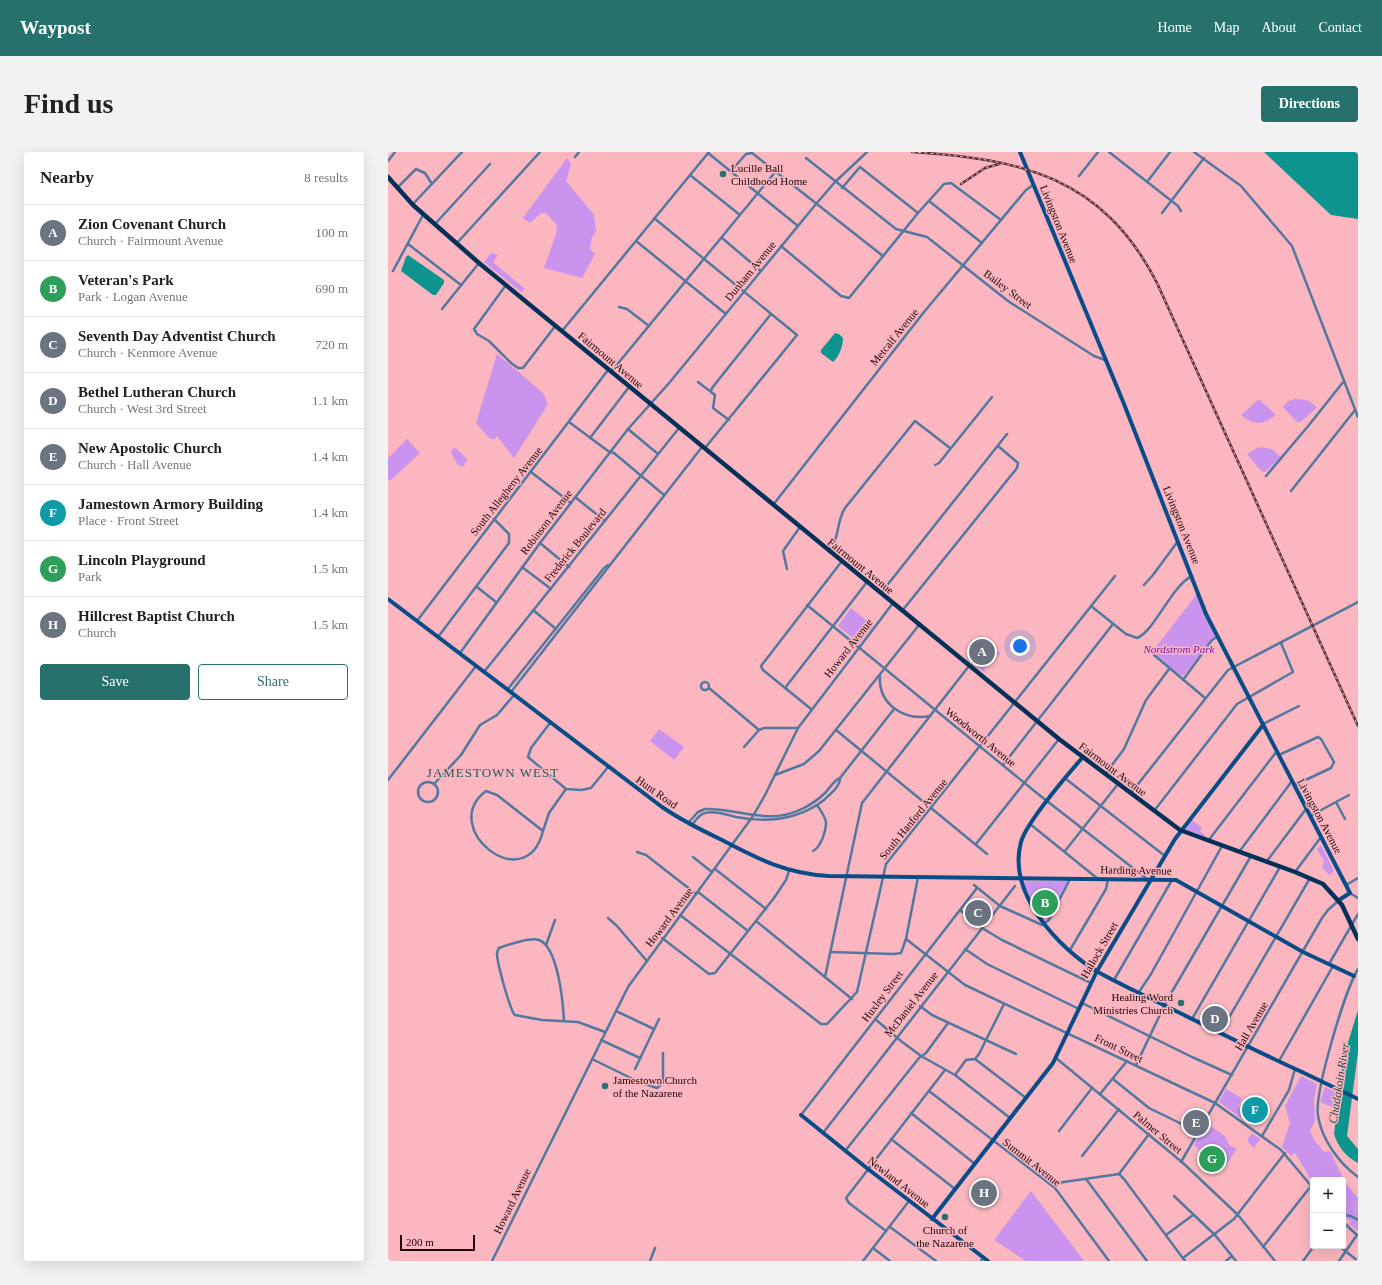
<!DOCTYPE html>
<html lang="en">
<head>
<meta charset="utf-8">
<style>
  body { margin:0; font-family:"Times New Roman",serif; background:#f2f2f2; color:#202124 }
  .controls { position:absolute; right:12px; bottom:12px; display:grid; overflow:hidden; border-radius:4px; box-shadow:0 4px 16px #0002 }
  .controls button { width:36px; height:36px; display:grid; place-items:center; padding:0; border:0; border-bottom:1px solid #e0e0e0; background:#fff; color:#202124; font:20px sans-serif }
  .scale { position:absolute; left:12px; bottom:10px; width:75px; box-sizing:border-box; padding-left:4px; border:2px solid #1d0307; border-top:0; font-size:11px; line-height:14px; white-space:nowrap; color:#1d0307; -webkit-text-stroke:3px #fbb6bf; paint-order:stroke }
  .you { position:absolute; left:632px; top:494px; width:14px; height:14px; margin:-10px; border:3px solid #fff; border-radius:50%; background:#1a73e8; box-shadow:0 0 0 6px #1a73e833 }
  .badge { display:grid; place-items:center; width:26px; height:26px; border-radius:50%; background:#27716d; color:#fff; font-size:13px; font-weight:700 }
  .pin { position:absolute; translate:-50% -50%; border:2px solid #fff; box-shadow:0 1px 4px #0006 }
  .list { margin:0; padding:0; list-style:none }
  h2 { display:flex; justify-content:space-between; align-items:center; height:52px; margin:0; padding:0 16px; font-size:17px }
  h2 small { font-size:13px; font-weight:400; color:#757577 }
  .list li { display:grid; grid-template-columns:26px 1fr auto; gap:12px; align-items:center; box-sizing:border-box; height:56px; padding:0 16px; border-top:1px solid #e0e0e0 }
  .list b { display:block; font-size:15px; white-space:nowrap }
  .list p { margin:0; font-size:13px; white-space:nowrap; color:#757577 }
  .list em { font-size:13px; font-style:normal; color:#757577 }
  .actions { display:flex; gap:8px; padding:12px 16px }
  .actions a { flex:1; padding:9px 0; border:1px solid #27716d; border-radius:4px; text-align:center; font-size:14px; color:#27716d }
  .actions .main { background:#27716d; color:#fff }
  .map { position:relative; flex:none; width:970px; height:1109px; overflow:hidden; border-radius:4px }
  header { display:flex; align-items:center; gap:24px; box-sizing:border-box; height:56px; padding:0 20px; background:#27716d; color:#fff }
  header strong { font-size:19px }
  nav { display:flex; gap:22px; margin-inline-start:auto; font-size:14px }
  .intro { display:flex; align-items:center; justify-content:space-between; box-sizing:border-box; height:96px; padding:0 24px }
  h1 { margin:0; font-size:28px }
  .button { padding:10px 18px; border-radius:4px; background:#27716d; color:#fff; font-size:14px; font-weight:700 }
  main { display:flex; gap:24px; padding:0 24px }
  aside { flex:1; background:#fff; border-radius:4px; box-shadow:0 4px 16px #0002 }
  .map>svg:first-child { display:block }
  .green { fill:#ca94ee }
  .water { fill:#0d948f }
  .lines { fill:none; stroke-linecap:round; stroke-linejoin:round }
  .street { stroke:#5278a0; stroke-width:2.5 }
  .secondary { stroke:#084d88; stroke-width:4 }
  .primary { stroke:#03315a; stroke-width:4.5 }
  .rail-casing { stroke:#553035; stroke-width:2.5 }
  .rail { stroke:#fbb6bf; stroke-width:1; stroke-dasharray:3; stroke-linecap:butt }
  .secondary-bridge { stroke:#084d88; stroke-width:4 }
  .poi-dot { fill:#27716d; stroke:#fbb6bf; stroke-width:1.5 }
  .labels { text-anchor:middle; stroke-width:3; stroke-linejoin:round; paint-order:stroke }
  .poi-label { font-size:11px; fill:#1d0307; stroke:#fbb6bf; text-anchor:start }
  .street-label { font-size:11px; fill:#1d0307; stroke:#fbb6bf }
  .park-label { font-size:11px; font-style:italic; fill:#7419a0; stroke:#fbb6bf }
  .water-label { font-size:12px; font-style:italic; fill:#264846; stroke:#fbb6bf }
  .quarter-label { font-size:13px; letter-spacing:1px; fill:#225c59; stroke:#fbb6bf }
</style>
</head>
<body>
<header>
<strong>Waypost</strong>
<nav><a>Home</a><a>Map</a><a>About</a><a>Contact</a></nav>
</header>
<div class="intro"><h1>Find us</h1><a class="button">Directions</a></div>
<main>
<aside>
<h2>Nearby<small>8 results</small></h2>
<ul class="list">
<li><span class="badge" style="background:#6b7280">A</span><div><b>Zion Covenant Church</b><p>Church · Fairmount Avenue</p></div><em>100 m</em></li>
<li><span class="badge" style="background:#2e9e5b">B</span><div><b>Veteran's Park</b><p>Park · Logan Avenue</p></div><em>690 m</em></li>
<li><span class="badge" style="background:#6b7280">C</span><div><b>Seventh Day Adventist Church</b><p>Church · Kenmore Avenue</p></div><em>720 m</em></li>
<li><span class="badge" style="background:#6b7280">D</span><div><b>Bethel Lutheran Church</b><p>Church · West 3rd Street</p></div><em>1.1 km</em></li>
<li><span class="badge" style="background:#6b7280">E</span><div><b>New Apostolic Church</b><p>Church · Hall Avenue</p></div><em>1.4 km</em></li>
<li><span class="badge" style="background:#0f9aa8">F</span><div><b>Jamestown Armory Building</b><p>Place · Front Street</p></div><em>1.4 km</em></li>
<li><span class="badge" style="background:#2e9e5b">G</span><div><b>Lincoln Playground</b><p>Park</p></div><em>1.5 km</em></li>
<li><span class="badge" style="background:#6b7280">H</span><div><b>Hillcrest Baptist Church</b><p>Church</p></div><em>1.5 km</em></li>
</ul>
<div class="actions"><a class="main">Save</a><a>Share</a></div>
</aside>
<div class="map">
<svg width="970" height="1109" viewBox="0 0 970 1109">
  <rect width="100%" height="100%" fill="#fbb6bf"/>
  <g class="green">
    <path d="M179 6 183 12 178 29 206 63 208 80 204 85 202 97 207 102 194 126 156 116 169 79 168 72 158 61H153L142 71 135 66Z"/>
    <path d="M103 101 110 103 105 110 137 137 133 140 96 110Z"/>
    <path d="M109 202 155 241 160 252 126 306 109 284 106 287 101 286 88 271Z"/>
    <path d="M907 247 919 248 929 255 913 270H909L895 255 900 249Z"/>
    <path d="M870 248H872L888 263C876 273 866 274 853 263Z"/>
    <path d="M19 287 32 301 2 329 0 327V306Z"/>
    <path d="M871 295 884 297 893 305 877 320 873 319 859 302Z"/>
    <path d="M65 296 69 297 79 307V309L76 312 77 315 70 313 63 301Z"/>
    <path d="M809 442 827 484 796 523 793 524 764 500Z"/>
    <path d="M463 456 485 474 471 491 450 474Z"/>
    <path d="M603 495 608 497 612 502 603 506 596 516 598 521 588 513Z"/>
    <path d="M271 577 296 595 286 608 262 589Z"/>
    <path d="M804 668 814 676 812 679 819 685 798 678Z"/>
    <path d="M933 693 946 719 942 723 934 716 936 709 929 697Z"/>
    <path d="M638 729H680L659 768 649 756 636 733Z"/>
    <path d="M913 924 929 932 926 947 927 969 922 979 927 989 936 1000 942 999 957 1030 970 1046V1079L961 1072 963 1069 955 1065V1028H925V1031L907 1001 903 1004 894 995 902 971 897 954Z"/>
    <path d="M937 935 951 942 946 956 932 950Z"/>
    <path d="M838 937 854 946 850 954 857 958 853 966 831 950Z"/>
    <path d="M818 971 837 984 842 994 849 996 837 1015 834 1013 831 1016 806 993Z"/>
    <path d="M864 981 872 987 866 996 859 989Z"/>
    <path d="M643 1039 696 1109H638L606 1088Z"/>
  </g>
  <g class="water">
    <path d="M876 0H970V67L943 63Z"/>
    <path d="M20 103 56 128V131L48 143H45L13 119 18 105Z"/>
    <path d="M447 181 451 182 455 186C455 194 451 205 445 210L433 201V198Z"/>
    <path d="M970 858V900L959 984 970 997V1011C958 1005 950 995 946 982L955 907Z"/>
  </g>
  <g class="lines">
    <g class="street">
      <path d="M721 0 790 54 793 59"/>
      <path d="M806 0 853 34 904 94 970 265"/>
      <path d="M320 1 410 74"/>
      <path d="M187 5 191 0"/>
      <path d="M418 6 508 77 539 85 620 149 706 204 717 208"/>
      <path d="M0 9 7 0"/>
      <path d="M343 19 358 2 364 1 495 104"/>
      <path d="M302 23 352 63"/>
      <path d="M691 24 710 0"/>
      <path d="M759 30 782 0"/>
      <path d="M9 36 28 17 37 21 44 32"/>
      <path d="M454 36 472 15 530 61"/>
      <path d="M541 49 594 91"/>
      <path d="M25 52 74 0"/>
      <path d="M774 61 816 6"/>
      <path d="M266 66 409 183 317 296"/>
      <path d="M47 72 102 12"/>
      <path d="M334 86 373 119"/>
      <path d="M248 89 338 162"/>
      <path d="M69 91 152 0"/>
      <path d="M20 92 73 133"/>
      <path d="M393 94 453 144 461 146 530 61 556 32 563 31 613 68"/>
      <path d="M5 119 35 63"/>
      <path d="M118 133 86 177 89 182 101 189 123 211 130 216H135L168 173"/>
      <path d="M231 155 239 157 261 174"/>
      <path d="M54 157 91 111"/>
      <path d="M174 179 321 0"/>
      <path d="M223 220 388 19"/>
      <path d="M310 230 327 243 325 256 341 268"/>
      <path d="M323 239 324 236 383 162"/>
      <path d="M181 270 220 299 226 301 276 343"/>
      <path d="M240 277 270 302"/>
      <path d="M202 286 241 235"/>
      <path d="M547 313 551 311 604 245"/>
      <path d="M143 320 183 351"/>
      <path d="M878 324 921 273 956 229"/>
      <path d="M903 339 967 258"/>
      <path d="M187 345 217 369"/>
      <path d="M385 353 536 160 638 38 645 33"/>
      <path d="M152 391 181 415"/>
      <path d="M441 399C452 386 448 370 457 356L527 269 562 296"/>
      <path d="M134 415 163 437"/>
      <path d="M399 417 395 399 412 375"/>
      <path d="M756 433 765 423 790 389"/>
      <path d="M89 435 108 450"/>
      <path d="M493 441 619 282"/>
      <path d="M419 453 650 642 759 727"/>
      <path d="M703 454 738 482 749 486C766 480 784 433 804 424"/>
      <path d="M145 458 168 477"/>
      <path d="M514 459 629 316 630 311 610 294"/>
      <path d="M29 469 220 218"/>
      <path d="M50 485 121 391V382L106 367"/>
      <path d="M72 501 152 391 240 277 282 230 428 52 447 30 479 0"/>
      <path d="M766 503 817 546"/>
      <path d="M96 520 291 276"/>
      <path d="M492 524C490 553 517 569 542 564"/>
      <path d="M795 528 824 488 829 485"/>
      <circle cx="317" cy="534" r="4"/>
      <path d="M321 536 371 578"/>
      <path d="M397 536 479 430"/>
      <path d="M119 538 216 416 220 413"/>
      <path d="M123 540 314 295"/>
      <path d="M423 557 375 518 373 514 454 409"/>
      <path d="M162 571 143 596 140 605 178 637 193 638 203 636 220 615"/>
      <path d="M875 572 911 554"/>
      <path d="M448 578 599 702"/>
      <path d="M356 595 371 578 376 576H410"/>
      <path d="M891 603 930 585 933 587 946 610 943 616 907 633"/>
      <path d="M615 613 725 472"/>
      <path d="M718 621 736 597 758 548 781 517"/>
      <path d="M387 623 416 612 431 599 531 473"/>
      <path d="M678 627 777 704"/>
      <path d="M0 628 88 514"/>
      <circle cx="40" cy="640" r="10"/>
      <path d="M46 632 73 603 92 573 109 563 126 543"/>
      <path d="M98 639 109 643 155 679C138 747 49 676 98 639Z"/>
      <path d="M743 641 840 518 970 450"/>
      <path d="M948 650 957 667"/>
      <path d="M766 659 849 552 905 520 893 491"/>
      <path d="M922 664 961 643"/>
      <path d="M300 671 310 660 317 657C352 656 379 674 414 657 422 653 431 647 437 641 442 636 445 629 452 626L506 557"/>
      <path d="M642 672 710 727"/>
      <path d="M304 673C308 668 311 662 317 661 327 658 339 663 348 665 379 671 410 668 436 648 442 642 452 635 452 626"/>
      <path d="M155 679 161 661 178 637"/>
      <path d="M820 689 889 599"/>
      <path d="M588 692 671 587"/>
      <path d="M425 699C433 695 438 679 438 670 437 664 432 658 429 653"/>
      <path d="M677 699 730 632"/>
      <path d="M249 700 258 703 308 742"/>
      <path d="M851 700 904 629"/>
      <path d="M305 705 324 720"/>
      <path d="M879 709 918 657"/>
      <path d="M327 717 378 757"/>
      <path d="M907 720 933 685"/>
      <path d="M586 733 612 754 654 773 661 768 682 727"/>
      <path d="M958 733 970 726"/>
      <path d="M310 740 360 779"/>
      <path d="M962 741 970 746"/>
      <path d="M572 758 594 776 614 788 703 831"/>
      <path d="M292 763 433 872H439L469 840 498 712 727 424"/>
      <path d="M220 766 229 774 258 808"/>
      <path d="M368 769 464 847"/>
      <path d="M274 786 321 822 327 821 386 746 398 728 401 719"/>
      <path d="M518 787 577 833 827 951 893 998 925 1036"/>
      <path d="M158 793 167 768"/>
      <path d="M577 797 599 812 691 857"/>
      <path d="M682 798 718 737 720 727"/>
      <path d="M442 800 506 802 513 801 518 787 530 725"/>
      <path d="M941 812 970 762"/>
      <path d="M970 817C957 838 926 941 930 964 934 988 951 1011 970 1025"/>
      <path d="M437 825 474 651 581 514"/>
      <path d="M726 828 784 728"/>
      <path d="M751 840 763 822 834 694"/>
      <path d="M694 851 804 905 844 923"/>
      <path d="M532 854 544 863 628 902"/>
      <path d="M228 859 266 877"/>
      <path d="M487 867 513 889 533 904 567 923 622 966"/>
      <path d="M804 867 892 715"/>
      <path d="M176 869C175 850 170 795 151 788 143 785 119 793 111 796 110 798 109 799 109 802 109 810 122 859 127 863L154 868 190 870 217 880"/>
      <path d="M832 881 922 726"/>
      <path d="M213 888 252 906"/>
      <path d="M668 906 795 1011 850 1063 887 1109"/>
      <path d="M204 907 251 930 269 936 275 931V901"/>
      <path d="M587 907 638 946"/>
      <path d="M891 909 945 814"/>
      <path d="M748 913 778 850 863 704"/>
      <path d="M247 917 271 867"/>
      <path d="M567 923 578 908 587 907 591 902 616 852"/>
      <path d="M725 927 761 956 810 980"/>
      <path d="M541 939 667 1036 721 1109"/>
      <path d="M712 942 739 909"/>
      <path d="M523 961 587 1012"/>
      <path d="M413 963 589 736"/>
      <path d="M671 979 704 936"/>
      <path d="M435 981 627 734"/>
      <path d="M874 984 901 938 907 917"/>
      <path d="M503 987 567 1037"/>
      <path d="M457 999 531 906 538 901 560 871"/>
      <path d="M694 1004 731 957"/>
      <path d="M793 1010 934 766 940 758 950 749"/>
      <path d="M731 1022 736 1027 797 1109"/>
      <path d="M698 1027 759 1109"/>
      <path d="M662 1032 731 1022 761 982"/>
      <path d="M786 1044 827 1083 848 1109"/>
      <path d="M955 1063 963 1064 970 1068"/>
      <path d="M502 1075 548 1109"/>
      <path d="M498 1079 461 1051 458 1046 557 918"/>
      <path d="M778 1083 805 1063"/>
      <path d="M951 1094 970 1109"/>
      <path d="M875 1095 923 1034"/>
      <path d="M485 1096 502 1109"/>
      <path d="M795 1106 846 1067 897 1001"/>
      <path d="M104 1109 240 835 365 664 377 643 410 576 505 451"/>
      <path d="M262 1109 267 1096"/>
      <path d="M475 1109 521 1049"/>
      <path d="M593 1109 595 1106"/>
      <path d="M838 1109 844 1104"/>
      <path d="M915 1109 926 1094"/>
      <path d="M951 1109 969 1083 955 1070"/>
    </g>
    <g class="secondary">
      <path d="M632 0 736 252 818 462 962 741 951 748"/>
      <path d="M0 447 274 655C293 668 313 678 334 688 370 707 399 722 441 724L788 728 915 800 966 824"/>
      <path d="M695 605C680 622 638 671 633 690 619 741 670 796 710 820 737 835 766 848 794 862 834 882 874 902 914 920"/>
      <path d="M413 963 480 1017 600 1109"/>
      <path d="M544 1067 665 911 709 819 787 687 875 573"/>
    </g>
    <path class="primary" d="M0 25 25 53 91 111 671 587 792 678 907 720 935 732 954 753 970 787"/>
    <g class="rail-casing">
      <g id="rail">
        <path d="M524 0C634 7 715 25 769 131L970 574"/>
        <path d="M573 32 597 16 611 12"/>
      </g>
    </g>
    <use href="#rail" class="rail"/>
    <path class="secondary-bridge" d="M914 920 970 947"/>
  </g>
  <g class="poi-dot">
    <circle cx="335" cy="22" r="4"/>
    <circle cx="793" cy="851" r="4"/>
    <circle cx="217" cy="934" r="4"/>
    <circle cx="557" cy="1065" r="4"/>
  </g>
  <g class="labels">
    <g class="poi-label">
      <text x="343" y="20">Lucille Ball<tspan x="343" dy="13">Childhood Home</tspan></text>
      <text x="785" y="849" text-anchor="end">Healing Word<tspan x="785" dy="13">Ministries Church</tspan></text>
      <text x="225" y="932">Jamestown Church<tspan x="225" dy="13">of the Nazarene</tspan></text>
      <text x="557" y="1082" text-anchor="middle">Church of<tspan x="557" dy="13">the Nazarene</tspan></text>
    </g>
    <g class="street-label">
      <text transform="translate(671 72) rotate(68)" y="4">Livingston Avenue</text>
      <text transform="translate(362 119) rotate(-51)" y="4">Dunham Avenue</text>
      <text transform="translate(620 137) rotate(37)" y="4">Bailey Street</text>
      <text transform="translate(506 185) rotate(-51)" y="4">Metcalf Avenue</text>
      <text transform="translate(223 208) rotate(40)" y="4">Fairmount Avenue</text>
      <text transform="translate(118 339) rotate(-52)" y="4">South Allegheny Avenue</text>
      <text transform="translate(158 370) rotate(-53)" y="4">Robinson Avenue</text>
      <text transform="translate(794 373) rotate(68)" y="4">Livingston Avenue</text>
      <text transform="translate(187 393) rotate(-51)" y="4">Frederick Boulevard</text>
      <text transform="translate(473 414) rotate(39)" y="4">Fairmount Avenue</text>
      <text transform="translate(460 496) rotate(-52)" y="4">Howard Avenue</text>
      <text transform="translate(593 585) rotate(39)" y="4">Woodworth Avenue</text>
      <text transform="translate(725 617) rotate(37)" y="4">Fairmount Avenue</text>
      <text transform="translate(269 640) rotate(35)" y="4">Hunt Road</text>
      <text transform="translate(932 664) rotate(62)" y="4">Livingston Avenue</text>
      <text transform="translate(525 667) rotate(-51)" y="4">South Hanford Avenue</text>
      <text transform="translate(748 718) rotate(1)" y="4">Harding Avenue</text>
      <text transform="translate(281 765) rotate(-53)" y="4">Howard Avenue</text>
      <text transform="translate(711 798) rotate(-60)" y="4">Hallock Street</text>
      <text transform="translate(494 844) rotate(-53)" y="4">Huxley Street</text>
      <text transform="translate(523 852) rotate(-52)" y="4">McDaniel Avenue</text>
      <text transform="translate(863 874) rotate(-60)" y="4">Hall Avenue</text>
      <text transform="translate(731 896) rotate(26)" y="4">Front Street</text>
      <text transform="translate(770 980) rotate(40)" y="4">Palmer Street</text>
      <text transform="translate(644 1010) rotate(38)" y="4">Summit Avenue</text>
      <text transform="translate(511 1030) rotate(38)" y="4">Newland Avenue</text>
      <text transform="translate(124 1049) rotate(-64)" y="4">Howard Avenue</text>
    </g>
    <g class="park-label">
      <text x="791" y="501">Nordstrom Park</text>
    </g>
    <g class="water-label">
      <text transform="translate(951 931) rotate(-81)" y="4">Chadakoin River</text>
    </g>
    <g class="quarter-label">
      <text x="105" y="625">JAMESTOWN WEST</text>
    </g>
  </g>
</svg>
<div class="controls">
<button>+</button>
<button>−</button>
</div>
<div class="scale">200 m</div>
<div class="you"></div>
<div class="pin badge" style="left:594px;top:500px;background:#6b7280">A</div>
<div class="pin badge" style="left:657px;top:751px;background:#2e9e5b">B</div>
<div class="pin badge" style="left:590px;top:761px;background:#6b7280">C</div>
<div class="pin badge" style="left:827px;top:867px;background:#6b7280">D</div>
<div class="pin badge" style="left:808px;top:971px;background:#6b7280">E</div>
<div class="pin badge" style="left:867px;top:958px;background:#0f9aa8">F</div>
<div class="pin badge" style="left:824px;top:1007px;background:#2e9e5b">G</div>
<div class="pin badge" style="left:596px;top:1041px;background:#6b7280">H</div>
</div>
</main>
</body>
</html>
